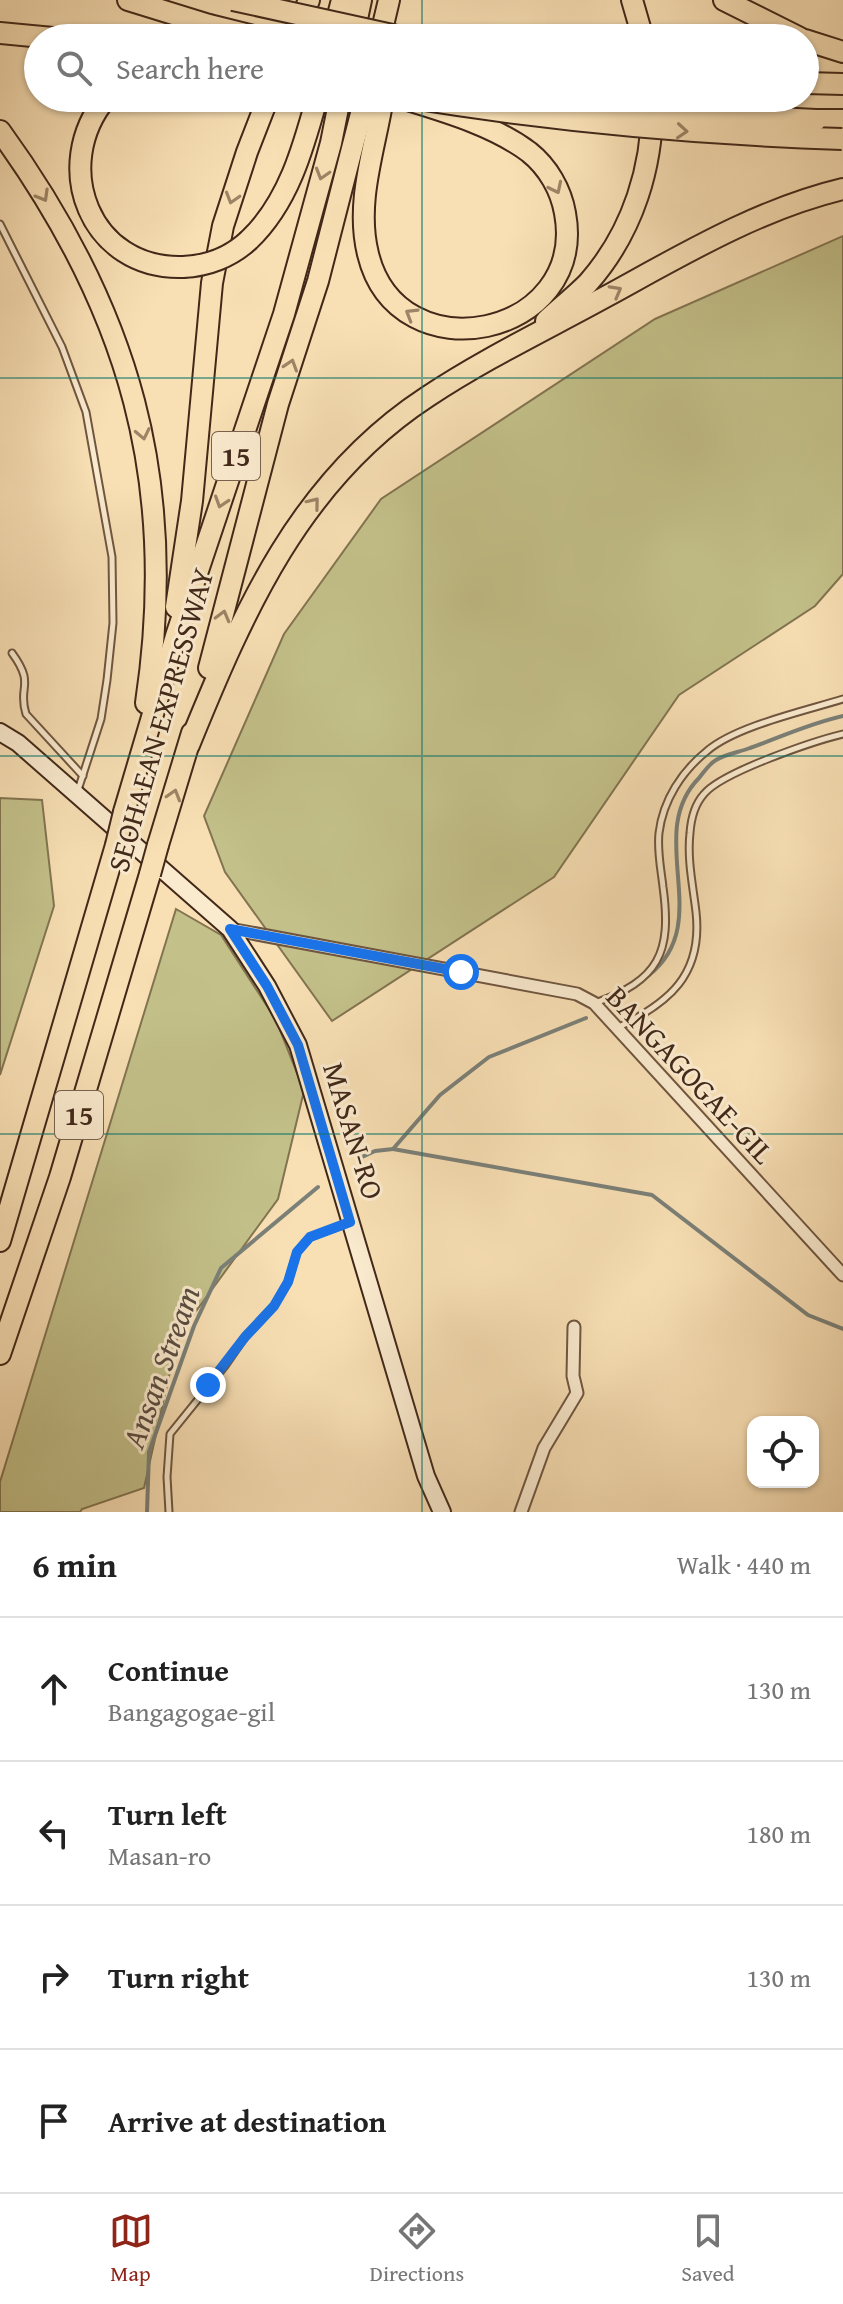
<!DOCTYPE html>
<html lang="en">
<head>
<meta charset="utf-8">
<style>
  body { margin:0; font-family:"Gentium Book Plus",serif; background:#f2f2f2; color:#222 }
  .controls { position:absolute; right:24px; bottom:24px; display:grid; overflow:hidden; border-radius:16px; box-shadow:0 2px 6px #0004 }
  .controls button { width:72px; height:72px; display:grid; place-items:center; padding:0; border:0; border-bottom:2px solid #e0e0e0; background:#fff; color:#222; font:40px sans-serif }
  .stop { position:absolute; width:24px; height:24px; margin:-18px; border:6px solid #1a73e8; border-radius:50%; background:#fff }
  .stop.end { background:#1a73e8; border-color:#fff; box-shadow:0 2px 8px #0008 }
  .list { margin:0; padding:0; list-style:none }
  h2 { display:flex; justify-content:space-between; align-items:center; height:104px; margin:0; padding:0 32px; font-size:34px }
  h2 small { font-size:26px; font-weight:400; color:#767676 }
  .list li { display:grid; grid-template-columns:52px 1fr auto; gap:24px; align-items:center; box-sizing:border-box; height:144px; padding:0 32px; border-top:2px solid #e0e0e0 }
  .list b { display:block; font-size:30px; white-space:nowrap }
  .list p { margin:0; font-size:26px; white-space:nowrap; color:#767676 }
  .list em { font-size:26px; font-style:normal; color:#767676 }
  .icon { flex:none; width:44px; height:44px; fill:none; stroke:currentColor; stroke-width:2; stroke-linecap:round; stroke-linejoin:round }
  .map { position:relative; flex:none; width:843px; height:1512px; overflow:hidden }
  .search { position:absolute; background:#fff; box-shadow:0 2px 6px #0004; left:24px; right:24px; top:24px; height:88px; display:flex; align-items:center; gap:20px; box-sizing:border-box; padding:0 28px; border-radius:44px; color:#767676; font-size:30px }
  .sheet { height:680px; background:#fff }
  nav { display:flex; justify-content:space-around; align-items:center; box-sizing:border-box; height:112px; border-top:2px solid #e0e0e0; background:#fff; font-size:22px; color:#767676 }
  nav a { display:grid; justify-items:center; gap:4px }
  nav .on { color:#8f2418 }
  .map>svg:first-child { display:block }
  .green { fill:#c3c089; stroke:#827451; stroke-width:2 }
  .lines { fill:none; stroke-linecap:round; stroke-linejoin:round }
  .stream { stroke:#7b8078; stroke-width:4 }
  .lane-casing { stroke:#6f5640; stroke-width:9 }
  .street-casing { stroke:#6f5640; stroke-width:15 }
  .secondary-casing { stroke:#412819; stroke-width:20 }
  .highway-casing { stroke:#412819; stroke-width:24 }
  .lane { stroke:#faeace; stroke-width:5 }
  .street { stroke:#faeace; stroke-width:11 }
  .secondary { stroke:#faeace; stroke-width:16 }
  .highway { stroke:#f8dfb4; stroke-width:20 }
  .highway-bridge-casing { stroke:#412819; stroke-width:24; stroke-linecap:butt }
  .highway-bridge { stroke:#f8dfb4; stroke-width:20 }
  .oneway { stroke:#9c8466 }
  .route { stroke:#1a73e8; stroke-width:10 }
  .grid { fill:none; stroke:#0f766e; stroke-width:2; stroke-opacity:0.55 }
  .labels { text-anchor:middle; stroke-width:6; stroke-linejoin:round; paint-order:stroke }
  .shield { fill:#faeace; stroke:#78624f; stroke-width:2 }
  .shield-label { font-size:28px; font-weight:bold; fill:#412819 }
  .street-label { font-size:30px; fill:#412819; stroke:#faeace }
  .water-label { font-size:32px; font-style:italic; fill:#594c41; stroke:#faeace }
</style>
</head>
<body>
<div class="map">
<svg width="843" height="1512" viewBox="0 0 843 1512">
  <rect width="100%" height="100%" fill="#f8dfb4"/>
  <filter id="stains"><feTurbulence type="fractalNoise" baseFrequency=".0025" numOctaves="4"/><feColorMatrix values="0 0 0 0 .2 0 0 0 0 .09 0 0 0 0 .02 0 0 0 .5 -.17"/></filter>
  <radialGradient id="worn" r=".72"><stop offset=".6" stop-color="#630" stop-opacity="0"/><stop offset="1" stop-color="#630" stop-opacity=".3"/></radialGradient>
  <g class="green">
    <path d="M843 236V574L815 606 679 695 554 877 332 1021 225 872 204 816 284 634 381 499 655 319Z"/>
    <path d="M0 798 42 800 54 906 0 1075Z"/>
    <path d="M176 909 221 935 276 1020 304 1091 278 1199 178 1336 144 1488 82 1509 80 1512H0V1482Z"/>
  </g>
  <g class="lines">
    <g class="stream">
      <path d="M649 975C716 922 643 835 699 778 704 772 709 764 716 760 725 754 740 752 750 748 781 737 811 723 843 716"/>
      <path d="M609 1005 632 988"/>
      <path d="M393 1149 652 1195 808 1315 843 1329"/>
      <path d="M362 1157 375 1151 393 1149 440 1095 489 1057 586 1018"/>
      <path d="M147 1512 149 1452 194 1326 221 1268 318 1187"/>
    </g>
    <g class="lane-casing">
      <g id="lane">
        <path d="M0 224 62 347 86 412 112 557 113 623 107 680 101 719 78 790"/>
        <path d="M12 653C36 686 17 686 26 714L83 776"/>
        <path d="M595 1003C659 980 672 953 663 887 661 869 657 851 659 833 663 800 682 771 707 751 736 726 805 711 843 699"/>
        <path d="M617 1028C669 1003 703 975 696 912 693 886 687 859 690 833 691 819 695 804 704 794 722 772 814 741 843 734"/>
        <path d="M169 1512 167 1477 170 1434 225 1366 245 1337 274 1306 288 1282 297 1252 310 1237 348 1223"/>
      </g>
    </g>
    <g class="street-casing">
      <g id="street">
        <path d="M230 929 577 994 594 1003 843 1275"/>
        <path d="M521 1512 544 1448 577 1393 573 1376 574 1327"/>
      </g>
    </g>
    <g class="secondary-casing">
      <path id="secondary" d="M0 732 18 743 230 929 267 986 298 1045 426 1476 442 1512"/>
    </g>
    <g class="highway-casing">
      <g id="highway">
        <path d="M128 0 209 25"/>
        <path d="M632 0 643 38"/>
        <path d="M724 0 800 38"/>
        <path d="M0 33 53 38"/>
        <path d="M83 38H103"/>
        <path d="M293 38 309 0"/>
        <path d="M332 38 342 0"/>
        <path d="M353 38 361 0"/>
        <path d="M380 38 389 0"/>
        <path d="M805 40 843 52"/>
        <path d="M805 83 843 84"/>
        <path d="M106 98C50 166 90 270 183 267"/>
        <path d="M383 98C375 149 355 202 368 254 398 377 588 337 565 213 561 190 548 167 529 152 493 125 443 111 401 98"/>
        <path d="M816 120H843"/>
        <path d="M0 131C130 310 179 483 146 703"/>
        <path d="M249 240C288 203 303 149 317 98"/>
        <path d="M546 321C560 308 575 296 588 283 633 232 654 165 652 98"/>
        <path d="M176 607 192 501 212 283 223 226 247 152 268 98"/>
        <path d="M209 668 278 404 318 281 365 98"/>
        <path d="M189 745C244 610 300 480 427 397 484 359 547 329 607 296 682 255 759 209 843 189"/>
        <path d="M124 812 176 636 284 314 331 143 340 98"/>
        <path d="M158 845 192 733"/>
        <path d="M0 1241 116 845"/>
        <path d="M0 1354 60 1177 150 874"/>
      </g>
    </g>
    <use href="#lane" class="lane"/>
    <use href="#street" class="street"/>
    <use href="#secondary" class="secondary"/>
    <use href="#highway" class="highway"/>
    <g class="highway-bridge-casing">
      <g id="highway-bridge">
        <path d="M233 0 406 38"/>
        <path d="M209 25 262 38"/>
        <path d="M411 98C554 121 697 134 842 139"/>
        <path d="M563 98C647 112 731 116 816 120"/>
        <path d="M183 267C207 266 231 257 249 240"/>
        <path d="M116 845 124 812"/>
        <path d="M150 874 158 845"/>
      </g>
    </g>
    <use href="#highway-bridge" class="highway-bridge"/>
  </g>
  <defs><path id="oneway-chevron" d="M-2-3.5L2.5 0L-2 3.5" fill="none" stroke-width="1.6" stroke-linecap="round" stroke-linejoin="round" transform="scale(2)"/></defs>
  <g class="oneway">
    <use href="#oneway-chevron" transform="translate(682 131) rotate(4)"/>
    <use href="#oneway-chevron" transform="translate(322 174) rotate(107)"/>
    <use href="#oneway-chevron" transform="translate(556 188) rotate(64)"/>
    <use href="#oneway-chevron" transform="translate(43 196) rotate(60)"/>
    <use href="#oneway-chevron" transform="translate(232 198) rotate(107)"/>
    <use href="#oneway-chevron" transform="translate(616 291) rotate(-29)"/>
    <use href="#oneway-chevron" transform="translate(411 314) rotate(-149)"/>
    <use href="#oneway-chevron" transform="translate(291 365) rotate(-72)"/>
    <use href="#oneway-chevron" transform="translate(143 434) rotate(78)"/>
    <use href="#oneway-chevron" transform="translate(221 502) rotate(108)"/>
    <use href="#oneway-chevron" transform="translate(314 503) rotate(-51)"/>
    <use href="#oneway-chevron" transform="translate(223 616) rotate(-75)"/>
    <use href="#oneway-chevron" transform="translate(174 795) rotate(-73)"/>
  </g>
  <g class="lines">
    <path class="route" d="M208 1385 245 1337 274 1306 288 1282 297 1252 310 1237 350 1222 298 1045 267 986 230 929 461 972"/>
  </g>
  <path class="grid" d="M422 0V38M422 98V1512M0 378H843M0 756H843M0 1134H843"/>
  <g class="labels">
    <g class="shield">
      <rect x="212" y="432" width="48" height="48" rx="6"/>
      <rect x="55" y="1091" width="48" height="48" rx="6"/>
    </g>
    <g class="shield-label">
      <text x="236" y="466">15</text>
      <text x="79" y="1125">15</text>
    </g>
    <g class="street-label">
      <text transform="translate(161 720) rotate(-74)" y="10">SEOHAEAN EXPRESSWAY</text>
      <text transform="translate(690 1075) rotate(47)" y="10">BANGAGOGAE-GIL</text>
      <text transform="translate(353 1131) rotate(73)" y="10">MASAN-RO</text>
    </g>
    <g class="water-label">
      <text transform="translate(161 1367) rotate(-70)" y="11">Ansan Stream</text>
    </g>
  </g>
  <rect width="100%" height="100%" filter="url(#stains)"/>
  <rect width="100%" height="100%" fill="url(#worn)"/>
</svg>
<div class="controls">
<button><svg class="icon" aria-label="locate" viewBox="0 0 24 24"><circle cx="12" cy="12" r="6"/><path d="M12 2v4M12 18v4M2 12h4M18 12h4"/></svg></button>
</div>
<div class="stop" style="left:461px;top:972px"></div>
<div class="stop end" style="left:208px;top:1385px"></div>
<div class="search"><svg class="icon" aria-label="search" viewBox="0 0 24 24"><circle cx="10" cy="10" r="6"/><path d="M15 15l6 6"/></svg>Search here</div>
</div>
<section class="sheet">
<h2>6 min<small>Walk · 440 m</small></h2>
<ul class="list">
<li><svg class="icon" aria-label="ahead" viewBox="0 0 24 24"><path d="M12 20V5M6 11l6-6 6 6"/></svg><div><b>Continue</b><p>Bangagogae-gil</p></div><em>130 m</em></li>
<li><svg class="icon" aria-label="left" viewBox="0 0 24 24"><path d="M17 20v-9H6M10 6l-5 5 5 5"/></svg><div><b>Turn left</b><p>Masan-ro</p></div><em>180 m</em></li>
<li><svg class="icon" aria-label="right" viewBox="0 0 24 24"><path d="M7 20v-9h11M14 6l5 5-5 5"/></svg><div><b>Turn right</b></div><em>130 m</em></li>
<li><svg class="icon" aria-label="arrive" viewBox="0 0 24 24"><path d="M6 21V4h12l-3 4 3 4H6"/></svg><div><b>Arrive at destination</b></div></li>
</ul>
</section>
<nav>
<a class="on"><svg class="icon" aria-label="map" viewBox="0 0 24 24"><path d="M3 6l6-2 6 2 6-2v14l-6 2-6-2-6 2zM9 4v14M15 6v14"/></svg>Map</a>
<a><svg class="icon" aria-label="directions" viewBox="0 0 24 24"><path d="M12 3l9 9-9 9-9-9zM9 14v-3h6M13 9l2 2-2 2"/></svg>Directions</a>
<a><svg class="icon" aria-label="saved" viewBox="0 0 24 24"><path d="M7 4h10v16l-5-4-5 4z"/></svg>Saved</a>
</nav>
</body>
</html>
